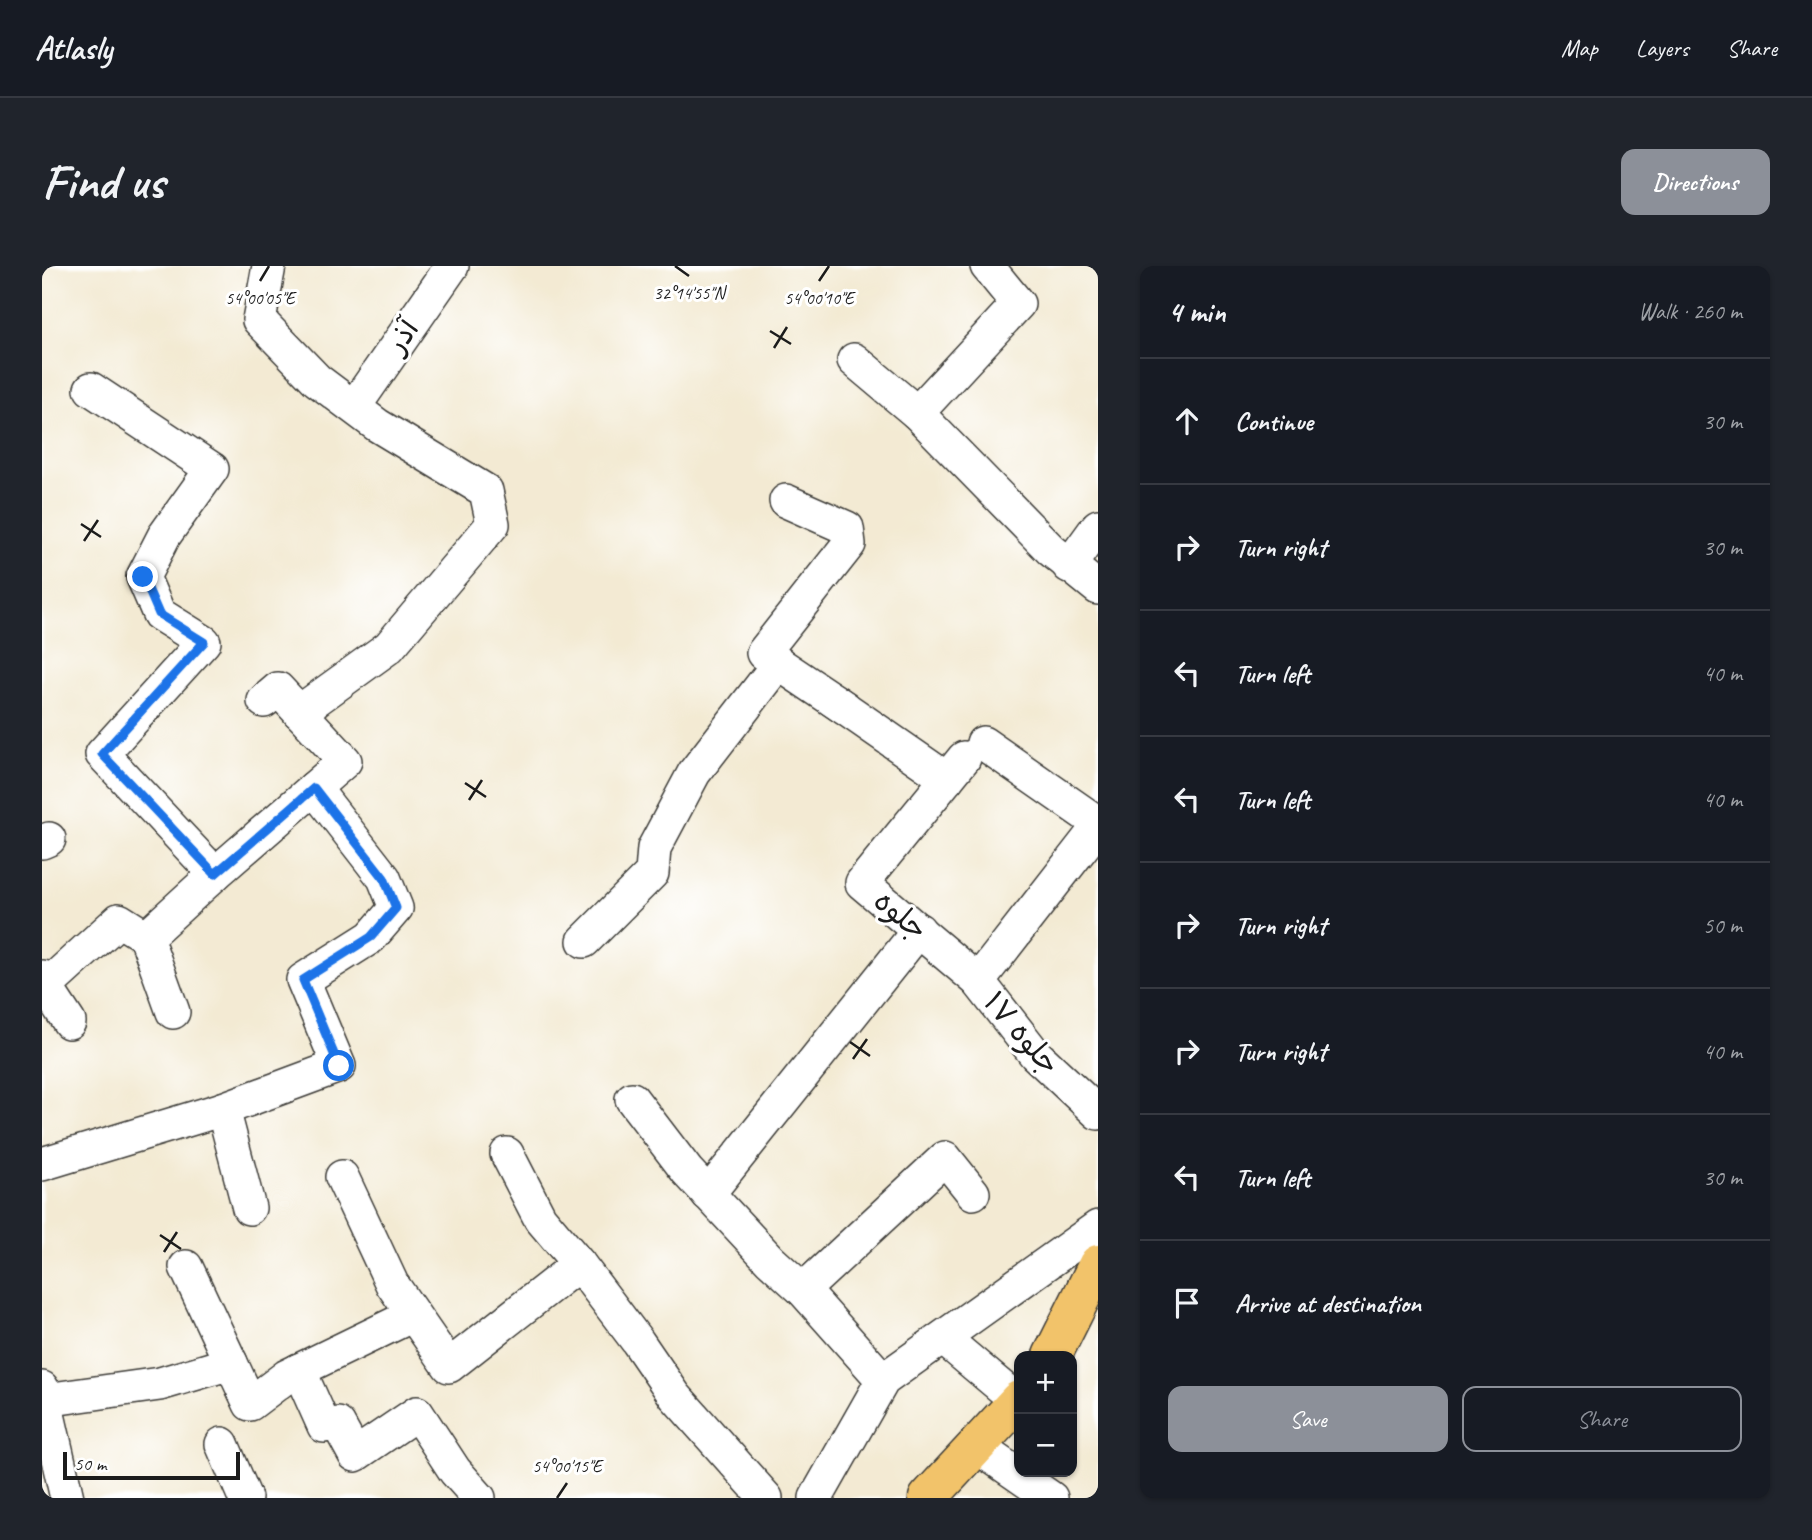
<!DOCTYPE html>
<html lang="en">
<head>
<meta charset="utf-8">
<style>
  body { margin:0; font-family:Caveat,"Playpen Sans Arabic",sans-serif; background:#20242c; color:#f1f3f6 }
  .controls { position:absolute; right:21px; bottom:21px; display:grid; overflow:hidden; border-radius:14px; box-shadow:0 2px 5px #0004 }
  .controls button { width:63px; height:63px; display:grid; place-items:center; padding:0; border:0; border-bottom:2px solid #363941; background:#171b24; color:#f1f3f6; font:35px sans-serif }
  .scale { position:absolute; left:21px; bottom:18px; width:177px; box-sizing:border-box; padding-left:7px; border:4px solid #1c1c1c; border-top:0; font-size:19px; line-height:24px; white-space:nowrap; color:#1c1c1c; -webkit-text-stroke:5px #fff; paint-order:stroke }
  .stop { position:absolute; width:21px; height:21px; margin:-16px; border:5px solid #1a73e8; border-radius:50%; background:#fff }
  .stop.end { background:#1a73e8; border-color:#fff; box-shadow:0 2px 7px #0008 }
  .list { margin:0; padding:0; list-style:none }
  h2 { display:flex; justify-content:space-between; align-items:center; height:91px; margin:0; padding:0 28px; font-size:30px }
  h2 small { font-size:23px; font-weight:400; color:#9ea1a6 }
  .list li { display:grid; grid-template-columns:46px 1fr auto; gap:21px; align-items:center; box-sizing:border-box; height:126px; padding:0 28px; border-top:2px solid #363941 }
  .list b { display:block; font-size:26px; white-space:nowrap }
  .list em { font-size:23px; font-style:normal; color:#9ea1a6 }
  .actions { display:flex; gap:14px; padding:21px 28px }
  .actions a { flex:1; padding:16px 0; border:2px solid #8c9099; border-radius:14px; text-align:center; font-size:24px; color:#8c9099 }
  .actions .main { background:#8c9099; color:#fff }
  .icon { flex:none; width:38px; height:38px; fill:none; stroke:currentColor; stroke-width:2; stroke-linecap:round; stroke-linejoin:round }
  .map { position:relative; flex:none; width:1056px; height:1232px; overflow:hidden; border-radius:14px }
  header { display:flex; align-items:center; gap:42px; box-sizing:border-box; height:98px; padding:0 35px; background:#171b24; border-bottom:2px solid #363941 }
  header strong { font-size:33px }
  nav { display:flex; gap:38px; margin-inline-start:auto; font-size:24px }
  .intro { display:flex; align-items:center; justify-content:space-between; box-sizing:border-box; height:168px; padding:0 42px }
  h1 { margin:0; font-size:49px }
  .button { padding:18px 32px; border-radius:14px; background:#8c9099; color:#fff; font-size:24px; font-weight:700 }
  main { display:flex; gap:42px; padding:0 42px }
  aside { flex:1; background:#171b24; border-radius:14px; box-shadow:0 2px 5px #0004 }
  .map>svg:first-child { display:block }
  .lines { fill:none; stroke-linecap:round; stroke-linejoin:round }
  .minor-casing { stroke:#3c3b37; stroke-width:36 }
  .major-casing { stroke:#3c3b37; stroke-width:41 }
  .minor { stroke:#fff; stroke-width:33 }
  .major { stroke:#f2c36a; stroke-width:38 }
  .route { stroke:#1a73e8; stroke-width:9 }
  .ticks { fill:none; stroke:#1c1c1c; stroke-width:2.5 }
  .labels { text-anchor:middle; stroke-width:6; stroke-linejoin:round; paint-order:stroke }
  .street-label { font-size:30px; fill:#1c1c1c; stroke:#fff }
  .ticks-label { font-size:18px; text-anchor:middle; fill:#1c1c1c; stroke:#fff; stroke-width:6; stroke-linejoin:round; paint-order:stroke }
</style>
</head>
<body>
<header>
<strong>Atlasly</strong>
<nav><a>Map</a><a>Layers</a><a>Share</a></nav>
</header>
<div class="intro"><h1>Find us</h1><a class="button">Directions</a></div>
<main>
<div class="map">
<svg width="1056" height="1232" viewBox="0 0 1056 1232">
  <rect width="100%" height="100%" fill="#fff"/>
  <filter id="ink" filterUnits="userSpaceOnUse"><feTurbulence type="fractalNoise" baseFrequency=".0143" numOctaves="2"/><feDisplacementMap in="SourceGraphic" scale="14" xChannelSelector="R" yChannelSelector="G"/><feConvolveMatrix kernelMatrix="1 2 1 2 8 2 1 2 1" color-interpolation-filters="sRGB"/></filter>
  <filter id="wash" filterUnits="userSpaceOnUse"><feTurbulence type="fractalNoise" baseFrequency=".00686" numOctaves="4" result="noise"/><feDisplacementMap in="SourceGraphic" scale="28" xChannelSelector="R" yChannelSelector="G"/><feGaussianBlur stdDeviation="1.57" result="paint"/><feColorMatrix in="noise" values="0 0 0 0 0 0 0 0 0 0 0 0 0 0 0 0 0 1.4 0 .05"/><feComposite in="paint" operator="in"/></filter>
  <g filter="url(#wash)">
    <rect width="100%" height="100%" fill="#f3ead3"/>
  </g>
  <g filter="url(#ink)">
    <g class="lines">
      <g class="minor-casing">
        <g id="minor">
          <path d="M227 0 217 54 275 114 335 159 444 225 451 258 347 381 257 446"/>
          <path d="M812 94 875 147 1009 284 1056 322"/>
          <path d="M312 141 410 0"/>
          <path d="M875 147 976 38 945 0"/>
          <path d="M744 235 805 262 807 278 721 387 803 442"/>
          <path d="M1027 300 1056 260"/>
          <path d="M791 434 905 513"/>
          <path d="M941 477 1056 557"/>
          <path d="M922 492 820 617 936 715 993 788 1056 847"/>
          <path d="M0 576 7 573"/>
          <path d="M173 608 303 495 236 423 222 435"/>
          <path d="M104 671 131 746"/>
          <path d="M542 675 610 607 612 582 652 507 737 397"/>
          <path d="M0 711 11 714 77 654 104 671 173 608 60 488 162 376 117 348 101 311 122 270 170 203 49 123"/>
          <path d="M0 715 27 756"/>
          <path d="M936 715 1056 561"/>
          <path d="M590 833 645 905 728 994 761 1024 841 1114"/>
          <path d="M181 843 207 942"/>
          <path d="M465 888 498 952 537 998 596 1076 633 1130 724 1232"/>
          <path d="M0 898 181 843 297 800 261 714 329 671 354 642 342 612 272 522"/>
          <path d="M300 911 350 1018 407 1100 537 998"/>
          <path d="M666 928 877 664"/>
          <path d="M144 1001 189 1097"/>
          <path d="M761 1024 903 892 931 927"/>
          <path d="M901 1072 976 1135"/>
          <path d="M257 1104 282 1160 296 1158 313 1189 375 1147 413 1205 437 1232"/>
          <path d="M0 1122 25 1232"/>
          <path d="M3 1134 118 1118 189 1097 208 1138 245 1110 371 1049"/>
          <path d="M180 1178 203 1232"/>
          <path d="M934 1180 1009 1232"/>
          <path d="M774 1232 841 1114 1056 961"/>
        </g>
      </g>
      <g class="major-casing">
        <g id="major">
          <path d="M1010 1090 1056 998"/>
          <path d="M886 1232 977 1134"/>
        </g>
      </g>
      <use href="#minor" class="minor"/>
      <use href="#major" class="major"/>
    </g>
  </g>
  <g class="lines" filter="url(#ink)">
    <path class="route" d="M101 311 117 348 162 376 60 488 173 608 272 522 342 612 354 642 329 671 261 714 297 800"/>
  </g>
  <path class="ticks" d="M633 0 647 10M218 15 227 0M777 15 787 0M728 65 749 78M732 82 745 61M39 258 59 271M42 275 56 254M423 517 444 531M427 534 440 514M808 776 828 790M811 793 825 773M118 969 139 983M122 986 135 966M515 1232 525 1217"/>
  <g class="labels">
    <g class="street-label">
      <text transform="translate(360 70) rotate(-56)" y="10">آذر</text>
      <text transform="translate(859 649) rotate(40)" y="10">جلوه</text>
      <text transform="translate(980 767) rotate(49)" y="10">جلوه ۱۷</text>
    </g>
  </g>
  <g class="ticks-label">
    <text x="647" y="33">32°14'55"N</text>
    <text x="218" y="38">54°00'05"E</text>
    <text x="777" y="38">54°00'10"E</text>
    <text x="525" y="1206">54°00'15"E</text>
  </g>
</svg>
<div class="controls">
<button>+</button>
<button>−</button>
</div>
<div class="scale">50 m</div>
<div class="stop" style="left:297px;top:800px"></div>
<div class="stop end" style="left:101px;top:311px"></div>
</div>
<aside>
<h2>4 min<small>Walk · 260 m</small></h2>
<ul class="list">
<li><svg class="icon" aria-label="ahead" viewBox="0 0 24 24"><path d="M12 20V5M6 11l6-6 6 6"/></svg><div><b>Continue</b></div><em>30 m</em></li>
<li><svg class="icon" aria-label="right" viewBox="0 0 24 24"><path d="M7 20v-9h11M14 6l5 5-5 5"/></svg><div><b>Turn right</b></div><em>30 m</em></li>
<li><svg class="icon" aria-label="left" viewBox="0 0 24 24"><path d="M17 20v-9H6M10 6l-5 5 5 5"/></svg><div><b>Turn left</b></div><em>40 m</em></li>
<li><svg class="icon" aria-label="left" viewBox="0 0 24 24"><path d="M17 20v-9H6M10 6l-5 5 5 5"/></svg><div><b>Turn left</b></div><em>40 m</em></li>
<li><svg class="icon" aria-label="right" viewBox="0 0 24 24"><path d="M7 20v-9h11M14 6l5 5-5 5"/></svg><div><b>Turn right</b></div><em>50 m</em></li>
<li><svg class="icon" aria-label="right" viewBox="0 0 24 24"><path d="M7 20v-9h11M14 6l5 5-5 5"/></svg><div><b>Turn right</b></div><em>40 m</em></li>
<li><svg class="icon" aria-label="left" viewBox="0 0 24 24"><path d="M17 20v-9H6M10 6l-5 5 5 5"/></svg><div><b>Turn left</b></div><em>30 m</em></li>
<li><svg class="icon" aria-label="arrive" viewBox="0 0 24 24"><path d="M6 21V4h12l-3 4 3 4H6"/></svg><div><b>Arrive at destination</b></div></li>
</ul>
<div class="actions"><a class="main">Save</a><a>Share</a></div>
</aside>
</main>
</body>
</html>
